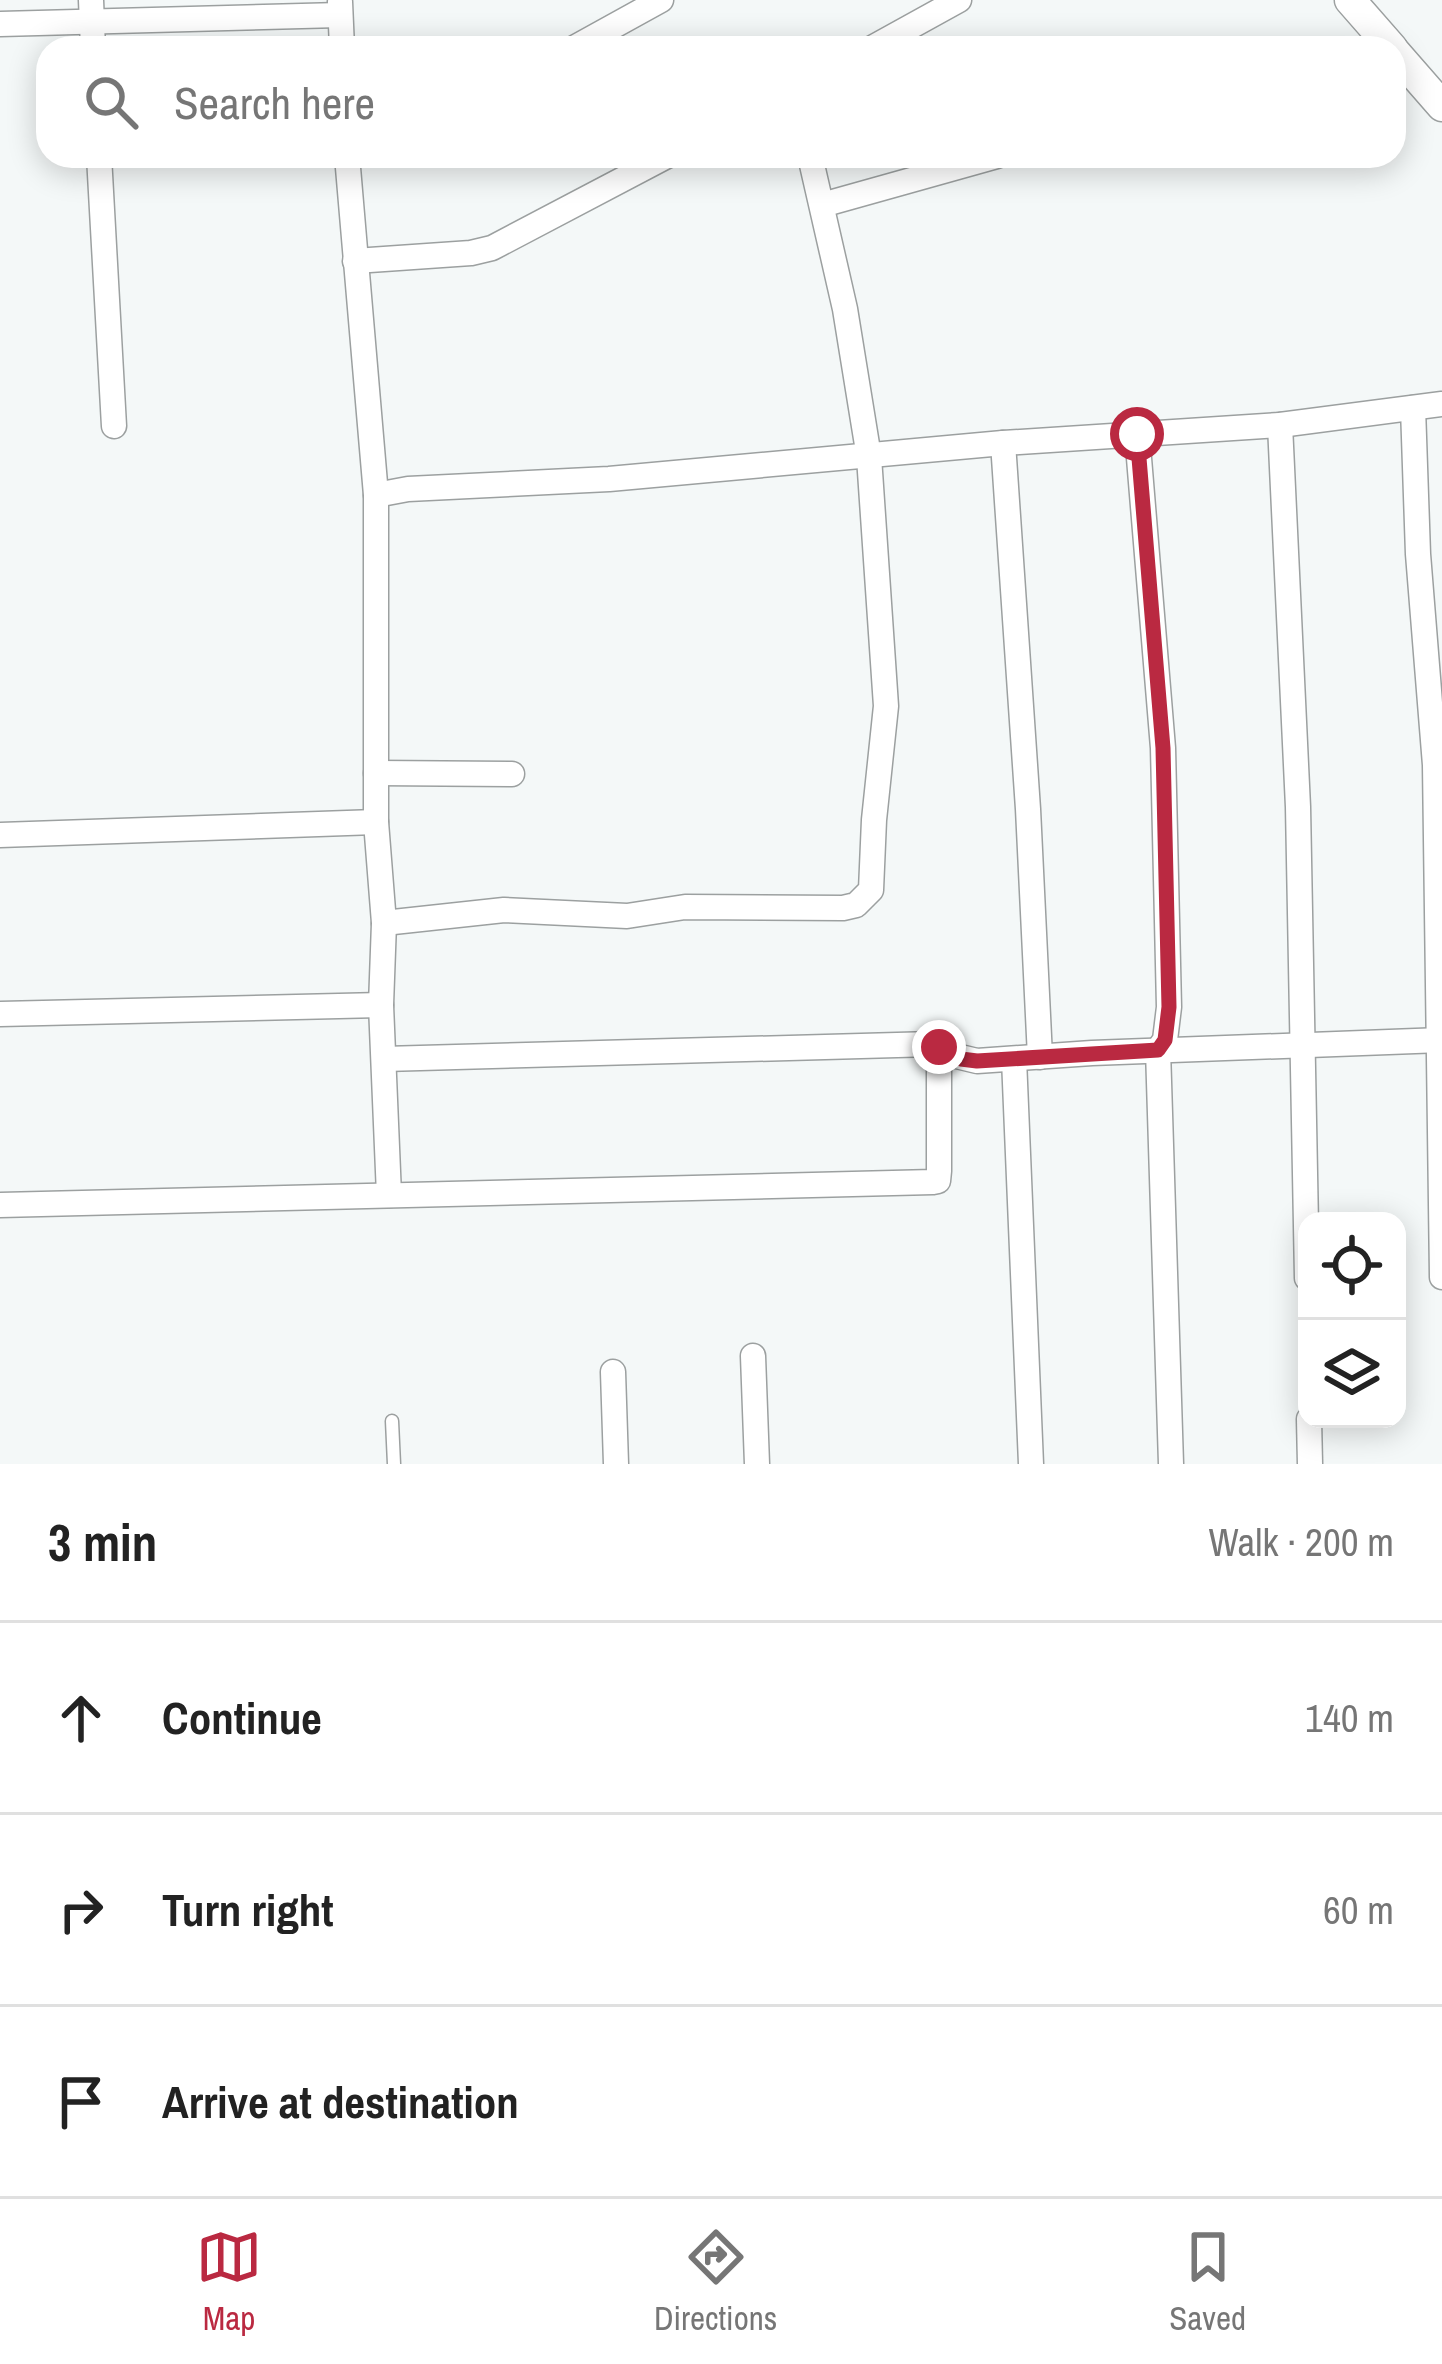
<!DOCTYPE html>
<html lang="en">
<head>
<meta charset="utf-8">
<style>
  body { margin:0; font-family:"Archivo Narrow",sans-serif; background:#f6f6f6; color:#222 }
  .controls { position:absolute; right:36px; bottom:36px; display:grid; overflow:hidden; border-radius:24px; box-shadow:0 6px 30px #0003 }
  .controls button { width:108px; height:108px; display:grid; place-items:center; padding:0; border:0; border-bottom:3px solid #e0e0e0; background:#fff; color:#222; font:60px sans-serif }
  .stop { position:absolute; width:36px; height:36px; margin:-27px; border:9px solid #ba2941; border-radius:50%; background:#fff }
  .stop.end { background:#ba2941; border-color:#fff; box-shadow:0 3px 12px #0008 }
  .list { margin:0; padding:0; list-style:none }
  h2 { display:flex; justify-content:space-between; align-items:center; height:156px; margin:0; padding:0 48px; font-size:51px }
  h2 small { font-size:39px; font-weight:400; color:#767676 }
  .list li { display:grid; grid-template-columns:78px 1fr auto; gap:36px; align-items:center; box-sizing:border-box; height:192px; padding:0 48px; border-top:3px solid #e0e0e0 }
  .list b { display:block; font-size:45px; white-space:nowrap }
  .list em { font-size:39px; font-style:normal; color:#767676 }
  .icon { flex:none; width:66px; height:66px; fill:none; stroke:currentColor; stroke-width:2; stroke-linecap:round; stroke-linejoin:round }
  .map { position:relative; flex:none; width:1442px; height:1464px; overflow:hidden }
  .search { position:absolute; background:#fff; box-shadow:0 6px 30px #0003; left:36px; right:36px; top:36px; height:132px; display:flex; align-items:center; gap:30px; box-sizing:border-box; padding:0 42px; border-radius:36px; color:#767676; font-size:45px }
  .sheet { height:732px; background:#fff }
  nav { display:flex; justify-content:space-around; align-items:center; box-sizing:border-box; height:168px; border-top:3px solid #e0e0e0; background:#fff; font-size:33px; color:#767676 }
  nav a { display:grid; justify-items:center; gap:6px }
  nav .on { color:#ba2941 }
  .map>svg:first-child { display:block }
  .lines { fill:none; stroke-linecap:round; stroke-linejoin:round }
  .service-casing { stroke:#9ca0a0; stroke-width:15 }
  .minor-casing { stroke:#9ca0a0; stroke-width:27 }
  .tertiary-casing { stroke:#9ca0a0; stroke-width:33 }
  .service { stroke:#fff; stroke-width:12 }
  .minor { stroke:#fff; stroke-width:24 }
  .tertiary { stroke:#fff; stroke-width:30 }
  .route { stroke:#ba2941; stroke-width:15 }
</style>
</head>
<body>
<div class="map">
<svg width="1442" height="1464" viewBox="0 0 1442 1464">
  <rect width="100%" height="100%" fill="#f4f8f8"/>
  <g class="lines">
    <g class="service-casing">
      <path id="service" d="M392 1421 394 1464"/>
    </g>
    <g class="minor-casing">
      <g id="minor">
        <path d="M91 0 93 48"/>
        <path d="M340 2 342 48"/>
        <path d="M0 24 340 15"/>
        <path d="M574 48 661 0"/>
        <path d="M872 48 959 0"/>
        <path d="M99 156 114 426"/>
        <path d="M347 156 376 495"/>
        <path d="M822 205 997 156"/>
        <path d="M355 261 471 253 492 248 667 156"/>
        <path d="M1413 408 1418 554 1435 765 1442 1277"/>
        <path d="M1280 425 1298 807 1307 1278"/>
        <path d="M1137 434 1163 748 1169 1007 1165 1040 1158 1050 1171 1464"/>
        <path d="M1003 443 1028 809 1040 1057"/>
        <path d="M376 773 512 774"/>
        <path d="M0 835 376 822"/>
        <path d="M384 923 504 910 627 916 685 907 843 908 856 905 871 890 874 820 886 706 869 457 845 309 810 156"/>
        <path d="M0 1014 381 1005"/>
        <path d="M384 1059 933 1044 948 1054 977 1061 1092 1053 1442 1040"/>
        <path d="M1014 1059 1031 1464"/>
        <path d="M389 1195 381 1005 384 923 376 822V495L408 489 609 479 1003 443 1280 425 1442 404"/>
        <path d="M0 1205 933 1182 938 1181 939 1171V1047"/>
        <path d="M753 1356 757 1464"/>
        <path d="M613 1372 616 1464"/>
        <path d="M1309 1419 1310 1464"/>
      </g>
    </g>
    <g class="tertiary-casing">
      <g id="tertiary">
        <path d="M1350 0 1392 48"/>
        <path d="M1394 51 1442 106"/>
      </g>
    </g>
    <use href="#service" class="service"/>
    <use href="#minor" class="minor"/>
    <use href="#tertiary" class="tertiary"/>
  </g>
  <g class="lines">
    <path class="route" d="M939 1047 961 1059 977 1061 1158 1050 1165 1040 1169 1007 1163 748 1137 434"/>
  </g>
</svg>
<div class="controls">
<button><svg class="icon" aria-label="locate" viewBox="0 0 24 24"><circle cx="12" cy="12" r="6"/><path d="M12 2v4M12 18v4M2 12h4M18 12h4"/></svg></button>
<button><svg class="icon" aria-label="layers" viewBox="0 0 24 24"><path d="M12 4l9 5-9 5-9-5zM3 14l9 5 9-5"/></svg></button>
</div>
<div class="stop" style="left:1137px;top:434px"></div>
<div class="stop end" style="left:939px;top:1047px"></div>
<div class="search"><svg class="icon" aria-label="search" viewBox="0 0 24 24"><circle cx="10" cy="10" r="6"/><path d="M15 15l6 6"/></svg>Search here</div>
</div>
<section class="sheet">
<h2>3 min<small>Walk · 200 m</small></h2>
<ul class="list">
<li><svg class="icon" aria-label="ahead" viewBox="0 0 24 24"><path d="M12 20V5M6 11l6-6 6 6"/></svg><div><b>Continue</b></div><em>140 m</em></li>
<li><svg class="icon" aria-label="right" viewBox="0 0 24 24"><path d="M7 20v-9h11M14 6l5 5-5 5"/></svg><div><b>Turn right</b></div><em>60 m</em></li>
<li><svg class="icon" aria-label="arrive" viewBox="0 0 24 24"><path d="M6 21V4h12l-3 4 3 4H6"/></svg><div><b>Arrive at destination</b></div></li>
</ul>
</section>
<nav>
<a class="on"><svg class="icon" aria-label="map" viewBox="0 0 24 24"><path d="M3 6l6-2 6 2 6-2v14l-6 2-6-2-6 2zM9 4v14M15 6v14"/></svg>Map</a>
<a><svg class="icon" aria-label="directions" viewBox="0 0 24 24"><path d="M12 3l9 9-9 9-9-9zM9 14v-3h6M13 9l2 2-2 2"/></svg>Directions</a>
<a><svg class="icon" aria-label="saved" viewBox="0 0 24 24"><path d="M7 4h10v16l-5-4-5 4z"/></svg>Saved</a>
</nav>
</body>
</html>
